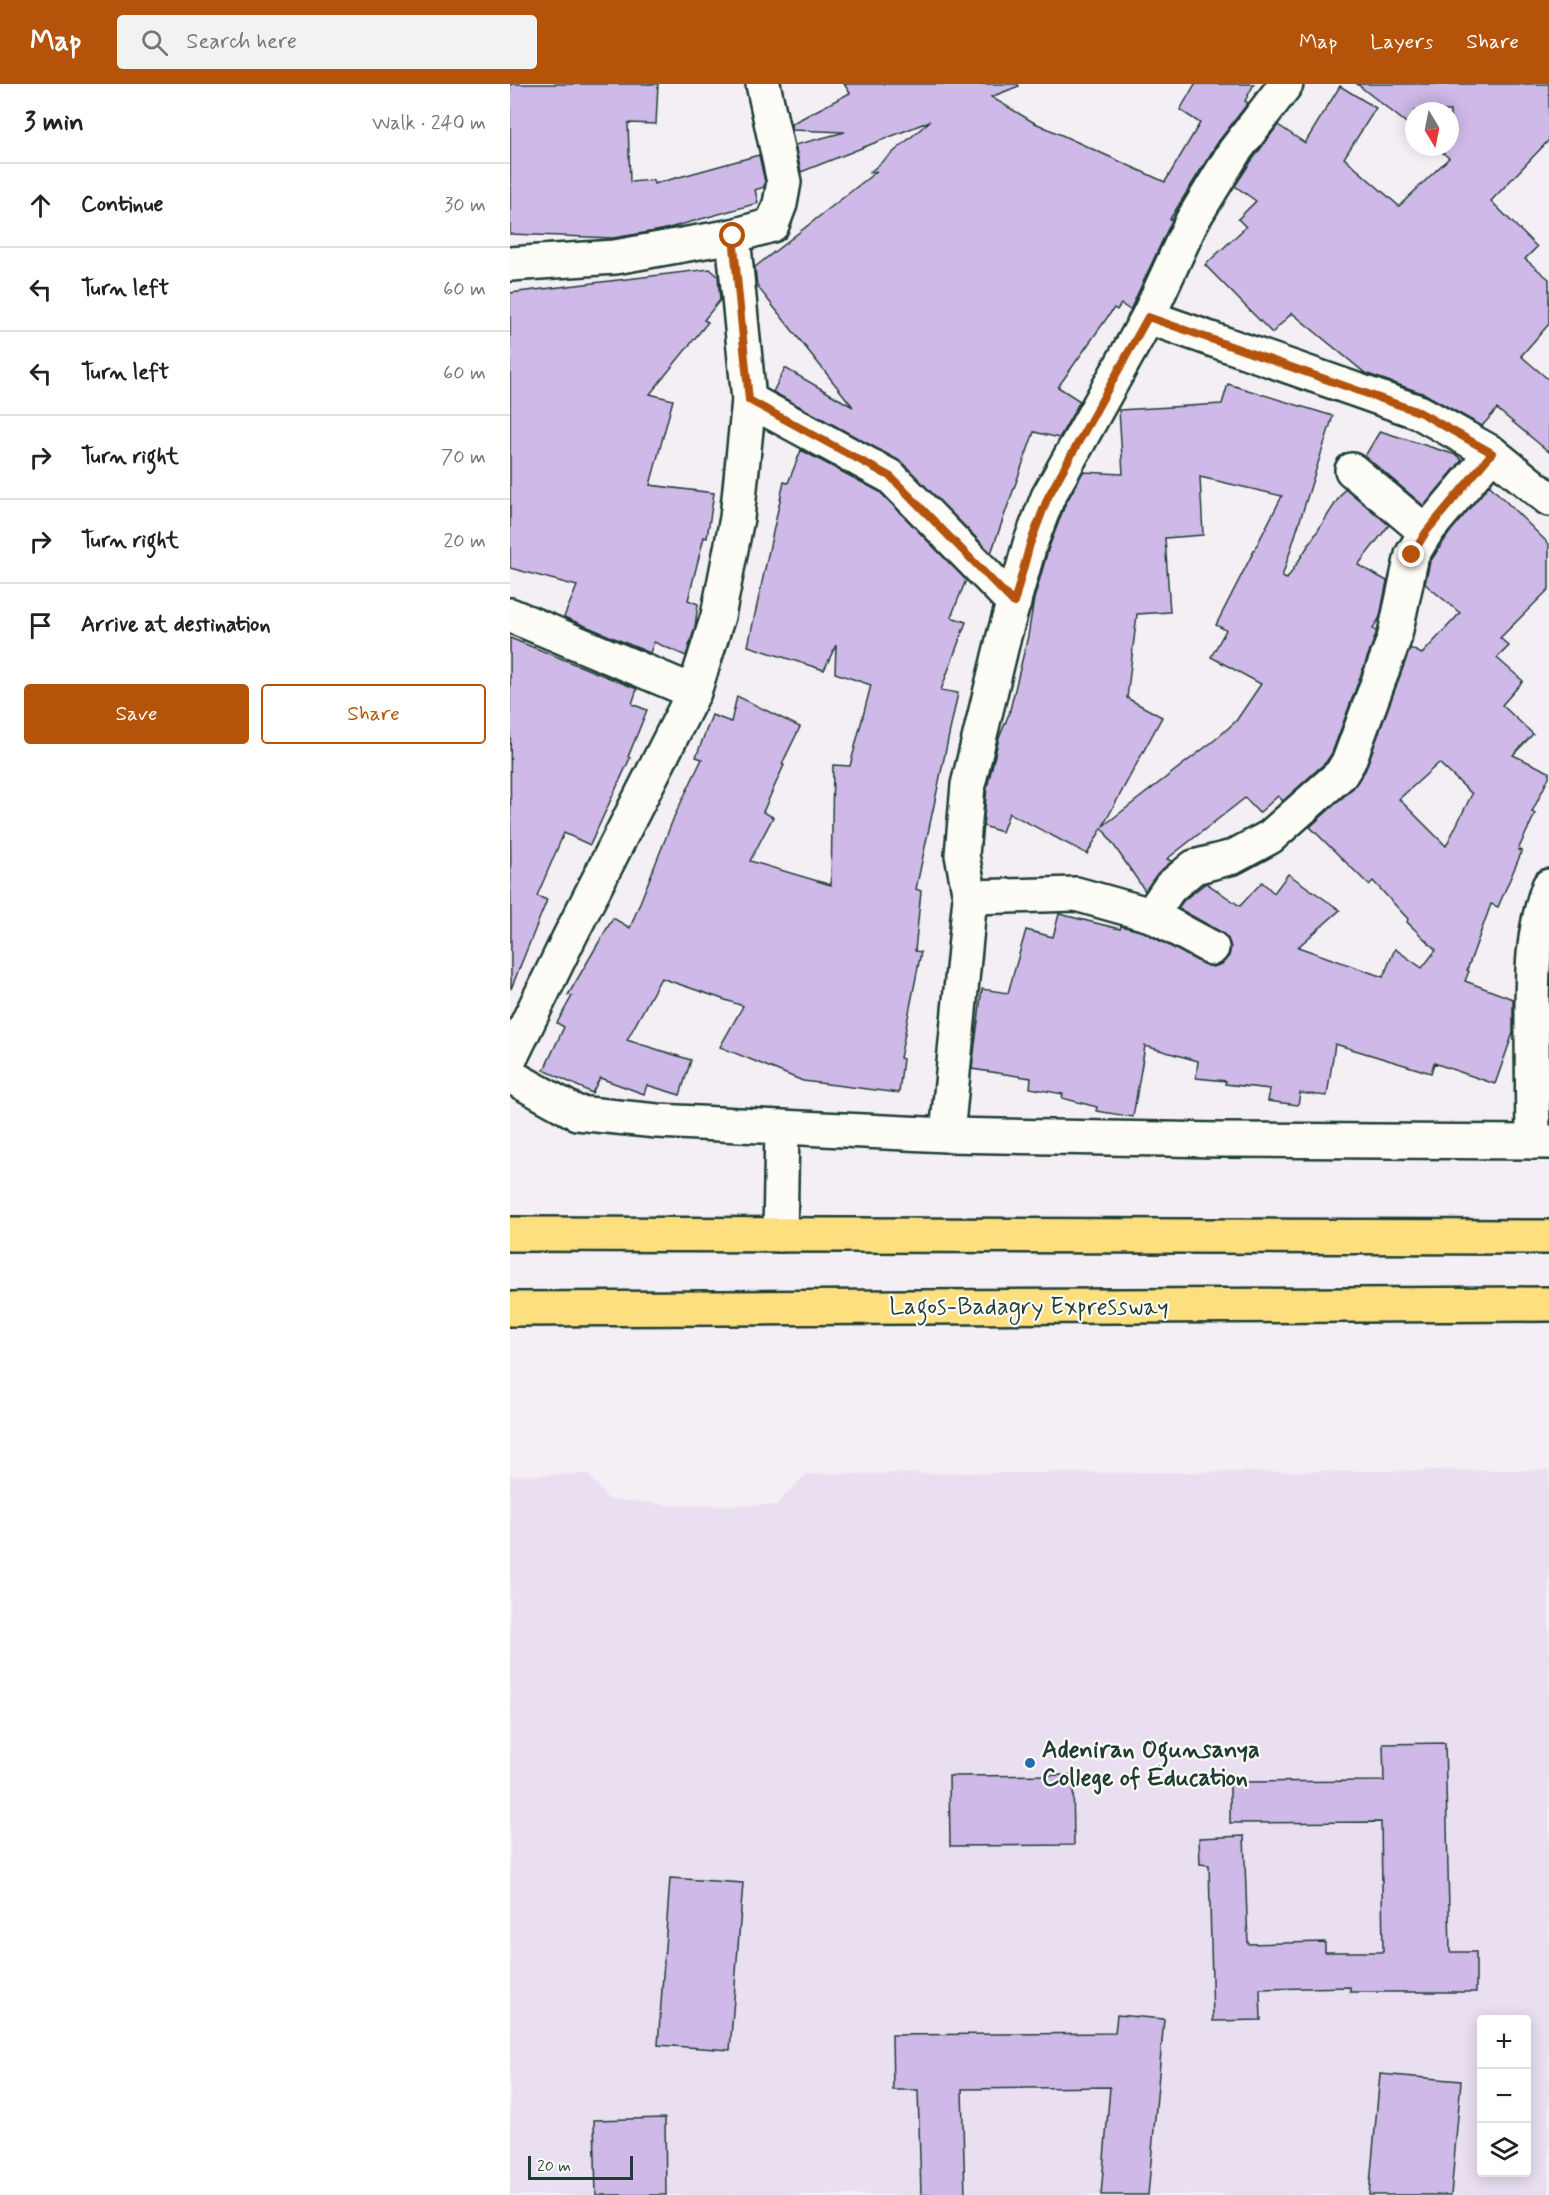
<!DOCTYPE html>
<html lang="en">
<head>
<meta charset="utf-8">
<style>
  body { margin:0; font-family:Mynerve,sans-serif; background:#f2f2f2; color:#222 }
  .controls { position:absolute; right:18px; bottom:18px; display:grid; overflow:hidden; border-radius:6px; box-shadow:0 3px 15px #0003 }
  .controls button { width:54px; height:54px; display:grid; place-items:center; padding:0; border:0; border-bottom:2px solid #e0e0e0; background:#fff; color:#222; font:30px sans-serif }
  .compass { position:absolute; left:895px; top:18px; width:54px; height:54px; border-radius:50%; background:#fff; box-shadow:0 3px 15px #0003; rotate:170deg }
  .scale { position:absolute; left:18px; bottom:15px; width:105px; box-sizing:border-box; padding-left:6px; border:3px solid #1f3d34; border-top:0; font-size:16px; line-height:21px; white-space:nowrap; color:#1f3d34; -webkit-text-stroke:4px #fdfcf7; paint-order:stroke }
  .stop { position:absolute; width:18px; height:18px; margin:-14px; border:4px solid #b45309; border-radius:50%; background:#fff }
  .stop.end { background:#b45309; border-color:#fff; box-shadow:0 2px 6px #0008 }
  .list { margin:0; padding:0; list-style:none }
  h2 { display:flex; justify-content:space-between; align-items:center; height:78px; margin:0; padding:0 24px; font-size:26px }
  h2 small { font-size:20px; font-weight:400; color:#767676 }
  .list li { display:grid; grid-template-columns:39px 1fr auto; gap:18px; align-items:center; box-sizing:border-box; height:84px; padding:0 24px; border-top:2px solid #e0e0e0 }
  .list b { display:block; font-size:22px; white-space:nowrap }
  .list em { font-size:20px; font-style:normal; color:#767676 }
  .actions { display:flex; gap:12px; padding:18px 24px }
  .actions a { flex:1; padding:14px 0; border:2px solid #b45309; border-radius:6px; text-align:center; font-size:21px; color:#b45309 }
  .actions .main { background:#b45309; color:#fff }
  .icon { flex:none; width:33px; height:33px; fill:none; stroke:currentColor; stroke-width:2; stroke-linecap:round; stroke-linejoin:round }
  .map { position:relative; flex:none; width:1039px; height:2111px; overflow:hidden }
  header { display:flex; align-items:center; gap:36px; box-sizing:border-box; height:84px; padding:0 30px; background:#b45309; color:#fff }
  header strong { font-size:28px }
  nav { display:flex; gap:33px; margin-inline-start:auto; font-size:21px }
  .search { width:420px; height:54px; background:#f2f2f2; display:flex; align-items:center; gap:15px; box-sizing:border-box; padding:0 21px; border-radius:6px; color:#767676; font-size:22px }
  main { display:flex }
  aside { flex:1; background:#fff }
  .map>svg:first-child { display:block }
  .built { fill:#e9dff1; fill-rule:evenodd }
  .building { fill:#cfb9e9; stroke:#1f3d34; stroke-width:1.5; fill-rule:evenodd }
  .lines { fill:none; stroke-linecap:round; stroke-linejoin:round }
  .minor-casing { stroke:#1f3d34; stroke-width:38 }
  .trunk-casing { stroke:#1f3d34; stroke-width:38 }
  .minor { stroke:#fdfcf7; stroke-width:33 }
  .trunk { stroke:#fedf80; stroke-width:33 }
  .route { stroke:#b45309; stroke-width:8 }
  .poi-dot { fill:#1f6fb2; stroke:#fdfcf7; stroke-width:2 }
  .labels { text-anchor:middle; stroke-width:4.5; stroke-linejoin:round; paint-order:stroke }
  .street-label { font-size:24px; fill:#1f3d34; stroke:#fdfcf7 }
  .poi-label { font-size:24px; font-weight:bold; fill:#1f3d34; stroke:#fdfcf7; text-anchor:start }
</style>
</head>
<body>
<header>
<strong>Map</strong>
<div class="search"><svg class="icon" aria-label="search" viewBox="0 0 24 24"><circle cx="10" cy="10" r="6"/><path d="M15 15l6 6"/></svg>Search here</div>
<nav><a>Map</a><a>Layers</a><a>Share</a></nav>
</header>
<main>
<aside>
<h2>3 min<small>Walk · 240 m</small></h2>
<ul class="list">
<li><svg class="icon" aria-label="ahead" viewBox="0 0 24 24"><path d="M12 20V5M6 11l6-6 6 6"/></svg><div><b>Continue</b></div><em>30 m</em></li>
<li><svg class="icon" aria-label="left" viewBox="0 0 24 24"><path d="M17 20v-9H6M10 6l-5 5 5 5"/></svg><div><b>Turn left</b></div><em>60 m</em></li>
<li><svg class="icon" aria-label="left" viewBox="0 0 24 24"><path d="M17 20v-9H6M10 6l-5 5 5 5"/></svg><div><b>Turn left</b></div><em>60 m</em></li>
<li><svg class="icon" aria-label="right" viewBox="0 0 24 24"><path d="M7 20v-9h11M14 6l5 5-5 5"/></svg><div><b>Turn right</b></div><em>70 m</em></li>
<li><svg class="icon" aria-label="right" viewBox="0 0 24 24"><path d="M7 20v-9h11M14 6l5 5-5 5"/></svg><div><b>Turn right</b></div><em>20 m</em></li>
<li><svg class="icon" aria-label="arrive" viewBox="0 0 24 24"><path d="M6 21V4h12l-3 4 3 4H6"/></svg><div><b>Arrive at destination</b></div></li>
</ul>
<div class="actions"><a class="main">Save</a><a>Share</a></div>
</aside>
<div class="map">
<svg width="1039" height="2111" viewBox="0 0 1039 2111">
  <rect width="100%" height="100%" fill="#f4eff4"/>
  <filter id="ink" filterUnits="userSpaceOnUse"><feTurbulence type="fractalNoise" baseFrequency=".0167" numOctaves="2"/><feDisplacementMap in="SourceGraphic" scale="12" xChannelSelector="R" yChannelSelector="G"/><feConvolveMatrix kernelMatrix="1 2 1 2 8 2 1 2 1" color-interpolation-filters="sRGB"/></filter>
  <g filter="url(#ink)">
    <path class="built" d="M1039 1386V2111H0V1392L78 1390 98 1415 173 1422 266 1421 296 1390ZM972 1936H1017V2088H972Z"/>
    <g class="building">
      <path d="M0 0H148L146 40 118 39 120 98 144 96V100L249 71 255 98 254 103 245 106 248 119 152 146 103 154 0 150Z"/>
      <path d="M334 0H508L509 2 481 13 523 38 655 98 690 39 670 26 685 0H744L735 17 738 19 708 58 660 135 662 136 620 226 611 220 607 226 604 224 548 303 570 317 549 354 524 348 481 469 390 377 263 308 275 284 343 323 247 202 245 183 367 87 359 89 420 37 291 88 285 61 335 48 282 46 281 40 340 9Z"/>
      <path d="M847 0H1039V56L981 117 1027 163 1015 175 1039 195V240L1011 272 1039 296V368L987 325 972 342 915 310 855 289 782 229 762 249 695 181 736 143 728 135 746 117 725 102 740 79 768 41 795 59 830 2 866 24 834 74 889 122 939 74 926 63H940V27H904V45Z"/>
      <path d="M200 185 208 192 210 216 194 236 198 238 140 310 163 316 140 401 204 409 197 454 194 453 178 516 188 520 185 543 176 572 144 558 140 569 54 533 67 502 0 484V209Z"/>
      <path d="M718 300 823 332 772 493 777 495 835 404 879 441 848 481 877 497 870 533 863 545 866 547V550L822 669 816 678 773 717 768 712 749 729 735 714 657 775 662 777 648 789 635 807 592 744 577 770 499 729 492 748 473 742 477 704 489 654 499 630 518 552 524 515 538 466 555 421 573 388 613 390 609 326 712 320ZM690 393 772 412 706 541 716 546 701 573 751 600 726 637 706 655 593 742 652 633 617 614 627 530 660 528 655 454 693 451Z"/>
      <path d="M870 347 946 371 952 376 914 422 855 372Z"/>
      <path d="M291 366 370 408 456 496 441 533 456 538 431 606 448 609 406 805 411 807 405 867 411 868 390 974 393 975 389 1009 293 997 210 963 233 922 151 894 117 956 181 976 170 1011 137 1001 134 1010 90 994 82 1009 34 986 54 943 47 939 62 912 58 911 103 834 120 844 164 733 192 675 186 673 202 631 221 638 227 612 290 643 272 680 274 681 253 728 263 733 240 777 321 801 323 681 340 682 361 601 325 589 326 561 314 586 238 562 274 398 278 399Z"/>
      <path d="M979 401 1039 460V505L990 554 999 562 987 574 1013 597 992 621 1023 650 1003 671 1039 688V693L1022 728 1025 730 1008 766 1012 767 988 823 981 820 957 886 959 887 955 897 1003 915V949L985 1000 924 979 921 989 825 960 817 1012 790 1009 788 1021 758 1017 760 1005 715 1000 716 997 686 994 688 977 635 962 623 1033 586 1027 587 1023 552 1014 553 1010 520 1004 521 994 462 985 472 905 498 909 516 846 543 853 549 830 610 845 611 842 634 848 693 880 703 883 712 880 719 872 721 863 718 855 711 848 668 824 674 816 696 799 730 822 752 798 764 809 778 790 830 826 788 863 873 893 885 865 912 884 926 866 897 838 898 835 863 797 859 801 800 743 843 704 855 687 900 564 912 570 950 529 915 500 920 478 940 448ZM929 679 962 710 936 762 889 715Z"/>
      <path d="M0 554 127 605 122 620 137 626 118 673 120 674 80 761 54 749 27 812 37 816 1 905Z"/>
      <path d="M935 1659 940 1868H966V1908H840V1903L750 1905 751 1936 703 1937 699 1781 690 1780 689 1754 734 1752 738 1860 815 1858V1868H873L871 1738 720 1739V1698L874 1697 873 1660Z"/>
      <path d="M563 1691 564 1761 440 1762 439 1692Z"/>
      <path d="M160 1794 233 1799 220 1966 148 1961Z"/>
      <path d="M607 1931 654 1935 638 2111H591L600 2003 452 2005 455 2111H411L408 2006H383L382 1951 605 1949Z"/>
      <path d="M870 1990 951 1997 941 2111H859Z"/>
      <path d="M155 2034 156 2111H86L84 2036Z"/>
    </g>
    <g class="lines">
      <g class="minor-casing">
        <g id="minor">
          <path d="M0 180 105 173 223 152 262 141 270 120 274 98 253 0"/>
          <path d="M638 233 909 328 982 369 1039 415"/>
          <path d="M239 316 381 393 504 519"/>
          <path d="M842 386 916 448"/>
          <path d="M0 531 184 608"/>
          <path d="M460 813 566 810 641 831 702 864"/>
          <path d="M641 831 660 803 684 783 723 773 760 753 831 690 839 677 884 555 902 471 916 448 982 369"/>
          <path d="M0 975 59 854 184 608 208 532 227 434 239 316 223 152"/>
          <path d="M0 992 67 1029 147 1037 437 1051 710 1056 1039 1058"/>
          <path d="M437 1051 460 813 452 771 458 701 494 552 520 460 538 413 638 233 682 137 724 68 776 0"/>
          <path d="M1023 1058C1023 1021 1022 984 1022 947 1022 898 1021 849 1039 802"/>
          <path d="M270 1151 272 1043"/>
        </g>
      </g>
      <g class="trunk-casing">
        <g id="trunk">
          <path d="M0 1150 1039 1153"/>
          <path d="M0 1225 1039 1220"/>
        </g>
      </g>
      <use href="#minor" class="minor"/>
      <use href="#trunk" class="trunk"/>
    </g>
  </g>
  <g class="lines" filter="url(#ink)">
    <path class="route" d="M223 152 239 316 381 393 504 519 520 460 538 413 638 233 909 328 982 369 916 448 902 471"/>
  </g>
  <circle class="poi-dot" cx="520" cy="1679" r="6"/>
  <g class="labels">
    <g class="street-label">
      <text x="519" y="1230">Lagos-Badagry Expressway</text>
    </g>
    <g class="poi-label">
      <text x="532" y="1673">Adeniran Ogunsanya<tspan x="532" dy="28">College of Education</tspan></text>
    </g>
  </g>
</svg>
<div class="controls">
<button>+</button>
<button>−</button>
<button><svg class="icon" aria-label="layers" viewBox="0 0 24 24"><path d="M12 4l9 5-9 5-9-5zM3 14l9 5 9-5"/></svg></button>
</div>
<svg class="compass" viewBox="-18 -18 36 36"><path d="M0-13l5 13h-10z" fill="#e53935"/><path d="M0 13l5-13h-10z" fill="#767676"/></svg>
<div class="scale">20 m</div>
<div class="stop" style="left:223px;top:152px"></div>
<div class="stop end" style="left:902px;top:471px"></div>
</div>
</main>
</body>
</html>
